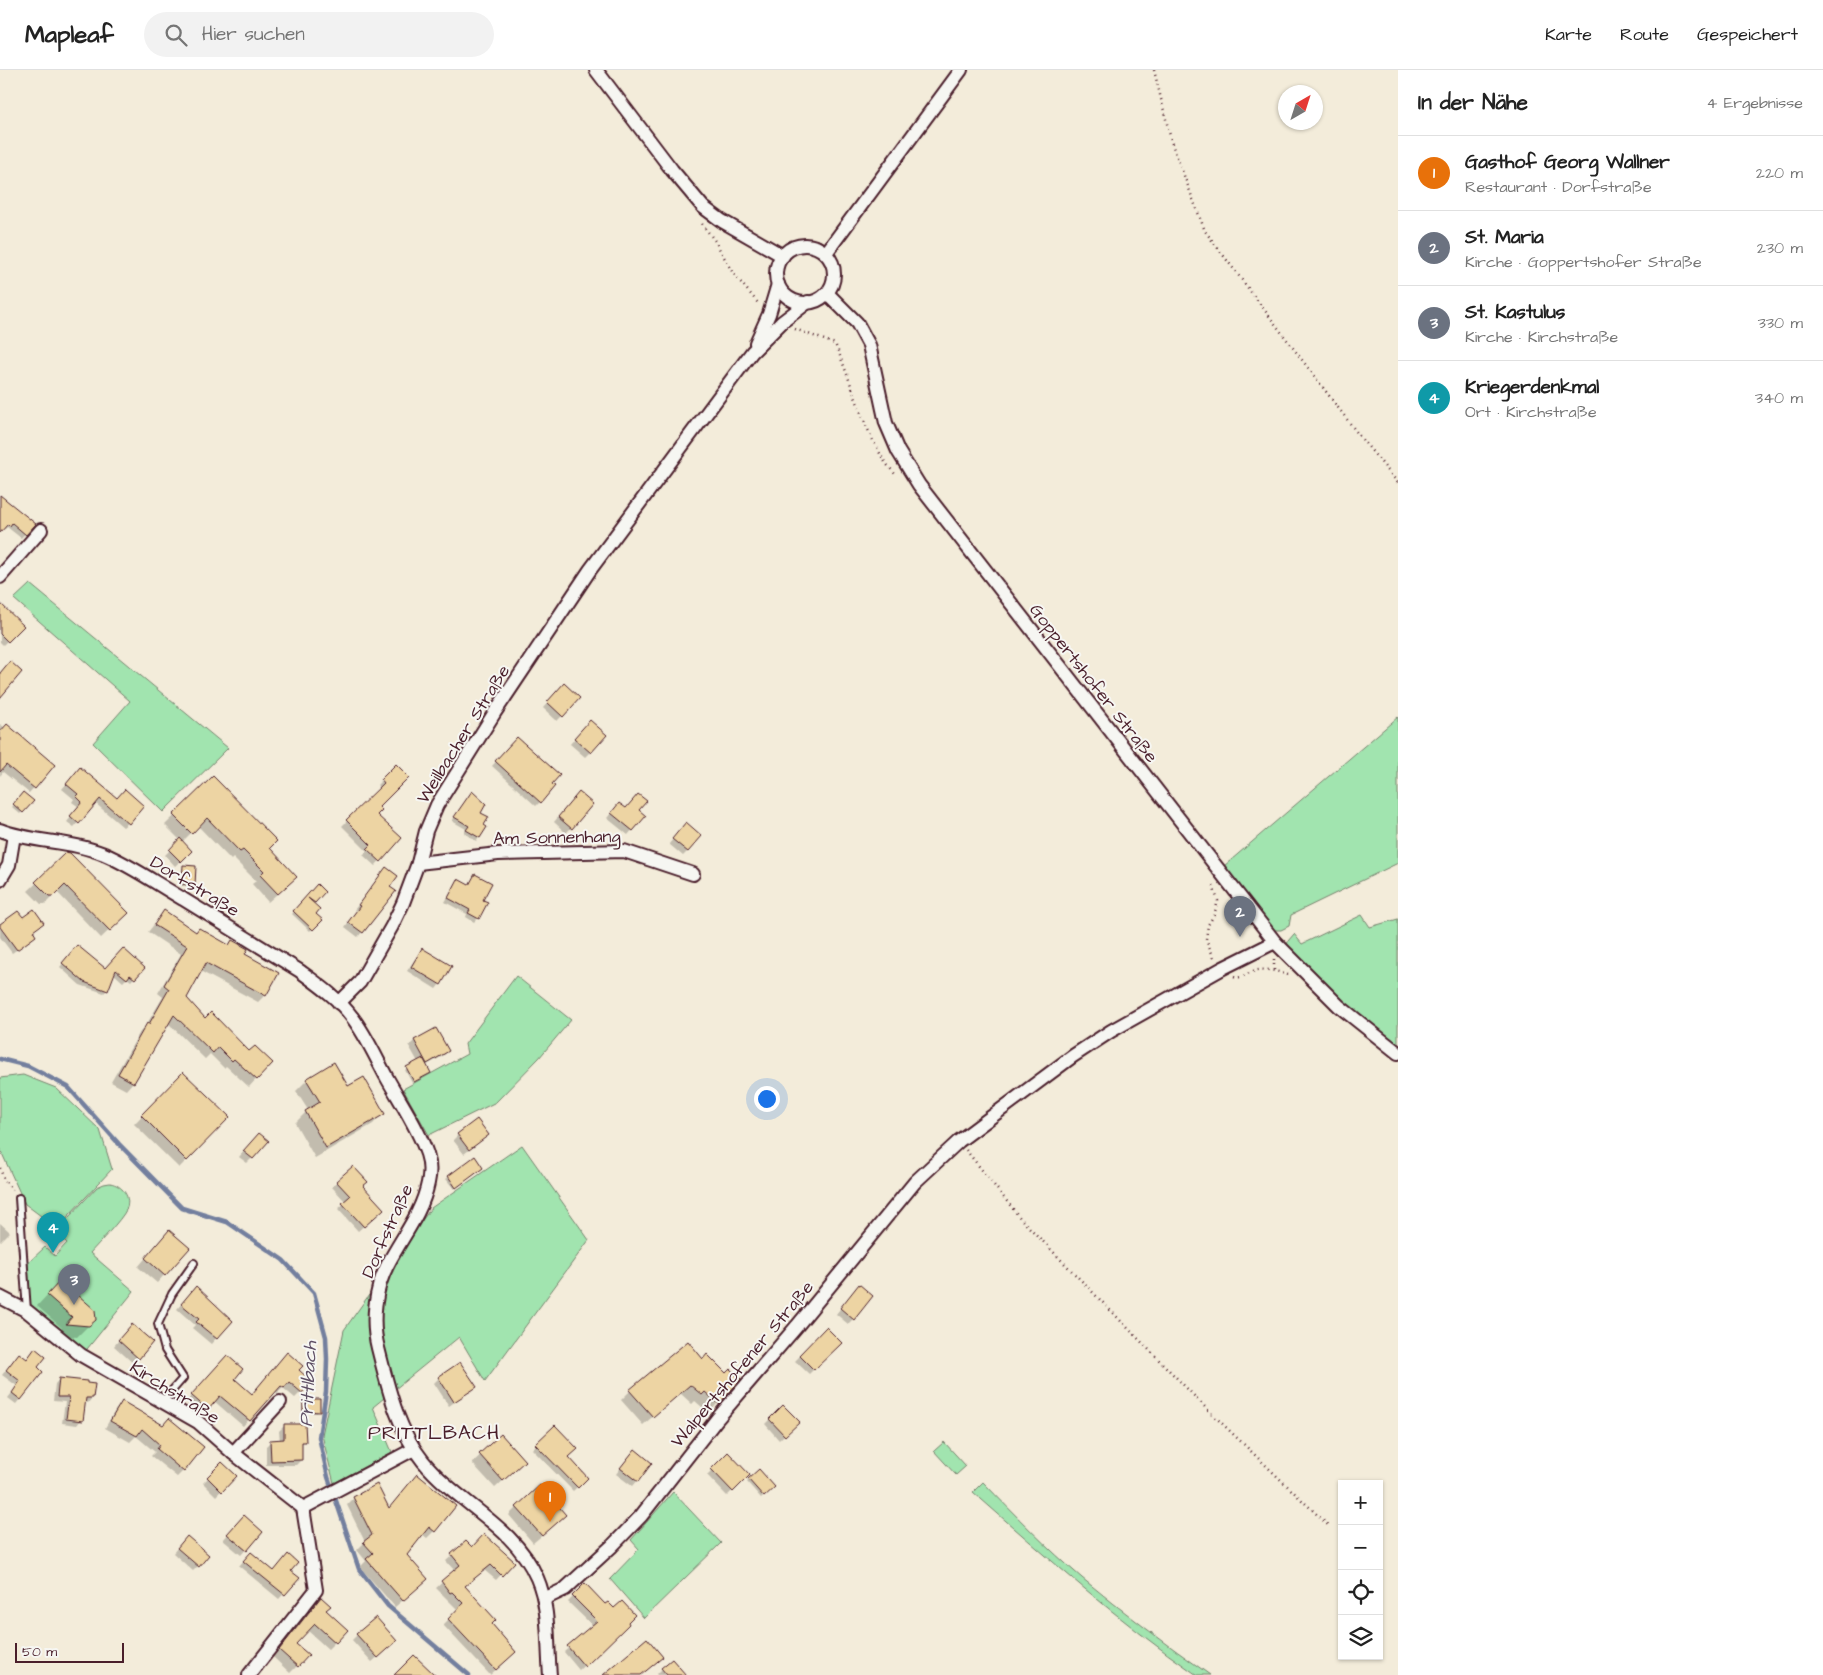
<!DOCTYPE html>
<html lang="de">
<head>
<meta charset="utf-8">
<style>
  body { margin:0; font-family:"Architects Daughter",sans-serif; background:#f2f2f2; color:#222 }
  .controls { position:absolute; right:15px; bottom:15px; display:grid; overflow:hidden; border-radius:0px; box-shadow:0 1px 4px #0004 }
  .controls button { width:45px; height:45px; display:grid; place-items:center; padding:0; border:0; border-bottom:1px solid #e0e0e0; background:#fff; color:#222; font:25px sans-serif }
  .compass { position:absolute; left:1278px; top:15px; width:45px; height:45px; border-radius:50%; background:#fff; box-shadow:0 1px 4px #0004; rotate:39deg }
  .scale { position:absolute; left:15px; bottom:12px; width:109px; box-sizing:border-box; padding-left:5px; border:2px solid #4a1f2b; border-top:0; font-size:14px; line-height:18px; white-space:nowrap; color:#4a1f2b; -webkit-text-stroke:4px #f6f6f2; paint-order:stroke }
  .you { position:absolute; left:766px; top:1028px; width:18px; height:18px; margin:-12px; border:4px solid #fff; border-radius:50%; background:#1a73e8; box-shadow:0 0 0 8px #1a73e833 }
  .badge { display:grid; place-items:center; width:32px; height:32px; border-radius:50%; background:#2563eb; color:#fff; font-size:16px; font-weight:700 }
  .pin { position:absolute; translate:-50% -41px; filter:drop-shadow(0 1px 2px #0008) }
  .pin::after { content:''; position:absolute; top:26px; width:18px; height:15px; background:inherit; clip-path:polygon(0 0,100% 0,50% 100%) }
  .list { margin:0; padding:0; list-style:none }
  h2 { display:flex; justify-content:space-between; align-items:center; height:65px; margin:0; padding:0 20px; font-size:21px }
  h2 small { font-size:16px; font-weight:400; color:#767676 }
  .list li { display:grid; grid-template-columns:32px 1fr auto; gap:15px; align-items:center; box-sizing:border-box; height:75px; padding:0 20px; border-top:1px solid #e0e0e0 }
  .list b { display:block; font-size:19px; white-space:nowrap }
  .list p { margin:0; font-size:16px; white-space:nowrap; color:#767676 }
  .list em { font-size:16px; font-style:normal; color:#767676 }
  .icon { flex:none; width:28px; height:28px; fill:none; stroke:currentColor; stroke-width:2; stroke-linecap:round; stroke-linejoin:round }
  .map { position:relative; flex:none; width:1398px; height:1605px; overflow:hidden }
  header { display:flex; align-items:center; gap:30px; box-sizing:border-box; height:70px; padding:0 25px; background:#fff; border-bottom:1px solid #e0e0e0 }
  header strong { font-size:24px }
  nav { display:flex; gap:28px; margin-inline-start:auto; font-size:18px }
  .search { width:350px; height:45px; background:#f2f2f2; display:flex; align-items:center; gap:12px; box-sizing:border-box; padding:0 18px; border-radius:28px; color:#767676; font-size:19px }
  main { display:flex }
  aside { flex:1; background:#fff }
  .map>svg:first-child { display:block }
  .green { fill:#a1e4af; stroke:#76826d }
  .shadow { fill:#0003 }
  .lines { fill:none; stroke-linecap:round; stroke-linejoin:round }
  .stream { stroke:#737f9e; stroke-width:4.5 }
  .building { fill:#edd4a3; stroke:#4a1f2b }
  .lane-casing { stroke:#4a1f2b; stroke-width:10 }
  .street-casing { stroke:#4a1f2b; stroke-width:16 }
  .path { stroke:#4a1f2b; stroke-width:2.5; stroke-dasharray:1 4; stroke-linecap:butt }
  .lane { stroke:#f6f6f2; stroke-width:6 }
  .street { stroke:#f6f6f2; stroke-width:12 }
  .labels { text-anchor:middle; stroke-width:4; stroke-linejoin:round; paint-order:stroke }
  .street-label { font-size:18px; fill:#4a1f2b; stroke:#f6f6f2 }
  .water-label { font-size:19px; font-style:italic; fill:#5f4f65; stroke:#f6f6f2 }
  .quarter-label { font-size:20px; letter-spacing:1px; fill:#4a1f2b; stroke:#f6f6f2 }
</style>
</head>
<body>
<header>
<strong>Mapleaf</strong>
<div class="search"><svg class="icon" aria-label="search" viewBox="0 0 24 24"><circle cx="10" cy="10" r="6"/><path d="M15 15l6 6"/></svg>Hier suchen</div>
<nav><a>Karte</a><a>Route</a><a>Gespeichert</a></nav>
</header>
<main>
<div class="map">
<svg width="1398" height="1605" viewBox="0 0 1398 1605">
  <rect width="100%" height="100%" fill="#f3ecda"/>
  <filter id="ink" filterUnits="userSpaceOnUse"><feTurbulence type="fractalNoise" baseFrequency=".02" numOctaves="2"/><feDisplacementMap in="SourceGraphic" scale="10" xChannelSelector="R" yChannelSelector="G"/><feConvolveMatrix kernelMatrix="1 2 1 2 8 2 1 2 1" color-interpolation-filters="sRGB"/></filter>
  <g filter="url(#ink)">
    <g class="green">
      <path d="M30 514 228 678 163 742 93 673 130 631 14 529Z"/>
      <path d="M1398 647V793L1291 845 1289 856 1281 860H1273L1224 796Z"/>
      <path d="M1362 845 1370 857 1398 849V975L1343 931 1287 877 1288 871 1294 864 1302 874Z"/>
      <path d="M516 906 571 950 539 988 496 1032 429 1065 403 1019 467 984 465 974Z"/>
      <path d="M23 1005 56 1018 100 1060 112 1099 57 1158 25 1134 0 1079V1008Z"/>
      <path d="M522 1075 589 1170 485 1311 459 1267 373 1337 392 1382 334 1413 322 1365 344 1260 431 1138Z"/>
      <path d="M110 1113C122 1115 132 1127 126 1140 122 1149 98 1174 90 1183L134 1221 83 1284 30 1240 28 1193 45 1177 55 1186 67 1173 55 1162 97 1117 104 1114Z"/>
      <path d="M944 1372 966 1396 956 1405 934 1381Z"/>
      <path d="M983 1412C1015 1445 1047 1478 1082 1508 1123 1542 1166 1574 1210 1605H1197C1117 1550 1046 1486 973 1422Z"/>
      <path d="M673 1422 721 1473 644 1548 610 1509 639 1479 631 1470Z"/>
    </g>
    <g class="shadow">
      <path d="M0 427 34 454 21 468 7 457 5 459 3 458 0 461Z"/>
      <path d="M0 537 22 556 3 575 0 572Z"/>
      <path d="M559 620 562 646 557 651 543 638Z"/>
      <path d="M0 654 53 696 29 723 3 702 0 706Z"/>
      <path d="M585 657 590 682 585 687 570 674Z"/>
      <path d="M517 668 540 732 536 736 492 696Z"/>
      <path d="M396 696 375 745 401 768 375 796 363 785 367 781 342 756 380 718 377 715Z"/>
      <path d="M75 704 128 753 123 757 95 733 74 757 67 752 79 737 72 732 74 729 62 719Z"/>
      <path d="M213 708 268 777 286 816 268 832 252 814 256 811 233 788 231 790 198 756 182 772 191 781 175 796 165 785 180 770 165 755Z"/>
      <path d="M23 724 32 731 20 744 12 737Z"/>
      <path d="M469 726 479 743 482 755 486 757 476 771 464 763 466 759 452 751Z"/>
      <path d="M574 728 571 758 566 763 554 752Z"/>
      <path d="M615 739 637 740 644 746 628 765 607 748Z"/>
      <path d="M682 758 688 781 683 786 669 774Z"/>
      <path d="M67 784 127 843 101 868 57 822 45 834H41L28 821Z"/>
      <path d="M184 797 194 814 191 816H181L182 799Z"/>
      <path d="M386 799 362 862 358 867 345 857 356 841 354 840Z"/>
      <path d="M475 805 481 830 478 848 474 852 466 847 467 844 445 832 458 810 468 816Z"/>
      <path d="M317 816 323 822 313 834 314 844 321 850 310 861 292 844Z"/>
      <path d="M164 842 195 863 199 859 228 875 232 871 243 885 265 925 258 932 200 901 185 928 205 950 249 983 271 993 249 1017 226 996 224 998 210 984 205 989 168 953 133 1012 126 1020 111 1012 140 962 145 957 163 927 158 923 181 884 148 862Z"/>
      <path d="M22 849 42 853 32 862 30 870 12 883 0 867V856Z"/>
      <path d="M422 879 440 914 436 919 407 901Z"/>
      <path d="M74 880 105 900 143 898 131 911 127 908 123 912 113 903 107 920 104 923 80 915 60 897Z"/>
      <path d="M436 959 448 981 443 986 425 996 427 1005 412 1013 405 1000 418 992 409 976 414 971Z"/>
      <path d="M183 1003 229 1047 179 1098 134 1054Z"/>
      <path d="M307 1010 348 1018 383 1043 373 1054 315 1088 295 1053 308 1040 296 1021Z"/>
      <path d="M458 1065H488L464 1084 453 1070Z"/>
      <path d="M254 1069 252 1088 247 1093 239 1087Z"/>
      <path d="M474 1088 479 1100 454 1119 446 1109Z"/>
      <path d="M337 1112 362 1116 377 1144 358 1161 338 1139 346 1132 332 1117Z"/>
      <path d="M0 1153 10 1162 0 1172Z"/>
      <path d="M161 1170 188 1178 157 1213 138 1197Z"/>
      <path d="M854 1221 853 1249 848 1254 836 1244Z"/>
      <path d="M50 1222 95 1249 77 1267 57 1265 62 1258 37 1236Z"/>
      <path d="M191 1223 231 1251 211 1274 192 1258 195 1255 177 1239Z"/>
      <path d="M826 1259 840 1273 809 1304 795 1291Z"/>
      <path d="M127 1260 138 1288 133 1293 114 1276Z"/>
      <path d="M287 1283 297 1301 301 1322 295 1328 283 1318 277 1323 275 1321 243 1356 214 1331 201 1345 186 1332 221 1293 233 1309 251 1326Z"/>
      <path d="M15 1289 26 1290 42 1302 16 1334 8 1328 17 1316 2 1305Z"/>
      <path d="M703 1290 726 1304 739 1309 709 1343 695 1331 692 1334 680 1323 643 1355 621 1330 630 1321Z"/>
      <path d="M439 1308 475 1317 449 1336 434 1313Z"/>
      <path d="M59 1309 92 1328 88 1333 84 1332 81 1350 77 1355 62 1353 65 1332 53 1331 55 1314Z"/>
      <path d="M304 1330 319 1341 317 1343H302V1332Z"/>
      <path d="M122 1333 163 1356 183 1401 177 1407 151 1386 155 1382 136 1366 130 1372 105 1358 116 1339Z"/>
      <path d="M783 1336 798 1352 779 1370 765 1354Z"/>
      <path d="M284 1356 304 1371 300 1376 301 1390 296 1395H266V1376L271 1371H280L279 1361Z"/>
      <path d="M555 1356 567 1388 586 1408 573 1421 532 1379Z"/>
      <path d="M501 1366 516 1399 495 1418 472 1393Z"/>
      <path d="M728 1384 749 1405 727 1426 707 1405Z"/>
      <path d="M630 1386 651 1394 632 1416 616 1404Z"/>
      <path d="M222 1394 235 1406 216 1426 203 1413Z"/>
      <path d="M759 1401 773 1417 761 1428 747 1412Z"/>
      <path d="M410 1413 434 1461 427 1468 422 1464 405 1485 419 1516 395 1537 360 1497 366 1491 357 1480 365 1472 347 1435 354 1428 389 1439Z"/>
      <path d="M517 1437 557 1453 533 1473 509 1445Z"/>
      <path d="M239 1452 261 1462 241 1485 223 1470Z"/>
      <path d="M182 1472 198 1496 193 1501 173 1483Z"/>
      <path d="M466 1473 471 1478 513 1492 496 1510 484 1500 464 1517 490 1554 509 1588 490 1605 443 1555 458 1540 436 1518 455 1501 446 1491Z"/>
      <path d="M246 1488 274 1502 290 1501 298 1508 279 1529 239 1496Z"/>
      <path d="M585 1515 605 1536 628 1554 579 1600 564 1582 593 1556 568 1532Z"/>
      <path d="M321 1529 335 1572 328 1579 307 1560 295 1574 297 1596 290 1603 273 1587Z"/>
      <path d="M357 1565 390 1576 372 1592 352 1570Z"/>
      <path d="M662 1599 684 1605H658L657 1604Z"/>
    </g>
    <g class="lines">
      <path class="stream" d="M0 989 28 996 68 1017 119 1074 182 1138 227 1152 283 1190 314 1223 326 1267 327 1289 326 1322 319 1367 328 1407 359 1499 388 1536 469 1605"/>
    </g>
    <g class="building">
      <path d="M0 425 36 454 26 465 12 453 10 456 8 454 0 463Z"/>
      <path d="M0 533 24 556 8 572 0 564Z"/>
      <path d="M10 591 22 602 0 628V603Z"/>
      <path d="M564 613 580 628 563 647 547 632Z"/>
      <path d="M590 650 607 665 591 683 574 668Z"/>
      <path d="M7 654 55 695 35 719 6 695 0 702V662Z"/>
      <path d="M517 667 560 705 552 714 555 716 541 733 495 691Z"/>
      <path d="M396 694 409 707 379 737 382 740 377 745 402 768 381 792 367 779 371 775 346 750 384 713 381 709Z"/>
      <path d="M80 697 117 728 125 719 144 736 129 754 100 729 79 754 70 746 82 732 76 726 78 724 66 714Z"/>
      <path d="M213 706 277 771 270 778 297 807 278 824 260 805 264 801 243 780 240 782 207 748 192 764 173 745Z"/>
      <path d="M472 721 486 734 481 743 489 747 484 755 487 757 480 768 466 760 469 756 454 747Z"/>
      <path d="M23 722 34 731 23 743 13 734Z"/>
      <path d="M579 722 593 734 572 759 558 747Z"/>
      <path d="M638 724 647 731 639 740 646 746 633 761 611 743 619 733 626 738Z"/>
      <path d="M686 752 702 766 688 782 672 769Z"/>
      <path d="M180 768 192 781 181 792 169 780Z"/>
      <path d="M66 782 70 783 129 843 110 861 65 815 54 826H49L35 812Z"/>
      <path d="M183 795 196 796 195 815 182 814Z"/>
      <path d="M386 797 398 806 390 817 396 821 363 863 348 852 360 836 358 835Z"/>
      <path d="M475 804 492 813 483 830 488 832 479 849 468 843 470 840 448 828 458 809 469 815Z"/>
      <path d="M317 814 325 822 315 833 308 828 320 839 316 844 323 850 313 860 293 841Z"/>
      <path d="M34 839 44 853 33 861 36 866 17 880 0 857V854L18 841 23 847Z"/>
      <path d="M164 840 196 862 199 858 229 875 232 870 248 879 245 884 279 903 266 926 206 893 187 928 205 948 211 942 249 981 255 976 273 993 257 1010 234 989 232 991 218 977 213 983 174 945 134 1013 118 1004 147 953 149 954 169 919 164 915 187 876 154 855Z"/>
      <path d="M77 875 105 898 123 878 145 898 135 909 130 905 127 909 116 900 108 921 84 912 62 893Z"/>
      <path d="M422 878 452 896 441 915 411 897Z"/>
      <path d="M436 958 449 981 427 994 414 970Z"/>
      <path d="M423 988 431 1003 414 1012 406 997Z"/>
      <path d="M334 992 348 1016 364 1007 385 1044 326 1078 305 1041 320 1032 306 1009Z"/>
      <path d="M183 1002 230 1047 187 1091 141 1045Z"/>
      <path d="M477 1049 489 1065 469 1080 457 1064Z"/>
      <path d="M259 1063 269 1071 253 1089 243 1081Z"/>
      <path d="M475 1086 483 1098 456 1118 448 1106Z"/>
      <path d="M353 1096 368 1112 363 1116 384 1139 364 1157 342 1133 350 1126 336 1111Z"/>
      <path d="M169 1160 190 1178 165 1206 145 1188Z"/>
      <path d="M61 1210 95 1240 96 1250 89 1256 66 1254 72 1247 47 1225Z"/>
      <path d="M859 1214 873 1226 854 1250 840 1238Z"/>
      <path d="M196 1216 233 1251 217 1269 196 1252 199 1249 181 1234Z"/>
      <path d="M132 1254 153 1272 139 1289 118 1270Z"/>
      <path d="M826 1257 842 1273 814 1300 799 1285Z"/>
      <path d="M688 1271 703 1289 707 1284 726 1303 730 1299 741 1309 719 1334 705 1322 702 1325 690 1315 653 1347 629 1320Z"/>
      <path d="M35 1278 46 1287 38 1297 43 1302 21 1330 12 1323 20 1311 6 1300 19 1283 27 1289Z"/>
      <path d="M287 1282 303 1296 299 1300 311 1311 302 1323 289 1312 284 1318 281 1316 250 1351 220 1326 208 1340 191 1325 227 1285 243 1299 235 1309 252 1324Z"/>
      <path d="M460 1292 477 1317 454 1332 438 1307Z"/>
      <path d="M59 1308 87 1311V1313L95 1314 93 1328H86L83 1351 66 1349 69 1327H57Z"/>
      <path d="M303 1329H320V1342L303 1341Z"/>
      <path d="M122 1331 163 1355 169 1348 204 1377 184 1402 157 1379 160 1375 142 1359 137 1366 110 1351Z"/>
      <path d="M783 1335 800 1352 785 1366 769 1349Z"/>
      <path d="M284 1354H305L306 1372H302V1390L271 1391 270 1370 284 1369Z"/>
      <path d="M555 1355 578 1379 569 1387 588 1408 578 1418 535 1374Z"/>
      <path d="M501 1364 525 1391 503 1411 479 1384Z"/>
      <path d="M635 1379 652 1393 638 1412 620 1398Z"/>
      <path d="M728 1382 750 1405 733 1422 711 1399Z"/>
      <path d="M222 1392 237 1406 222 1422 207 1407Z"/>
      <path d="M759 1399 775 1417 764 1427 748 1409Z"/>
      <path d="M417 1404 456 1436 435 1462 429 1457 407 1485 428 1509 403 1531 366 1489 373 1483 363 1472 372 1465 353 1427 377 1414 389 1438Z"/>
      <path d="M540 1415 566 1445 542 1466 516 1437Z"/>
      <path d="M244 1445 263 1462 247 1481 227 1464Z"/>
      <path d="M484 1464 515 1492 502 1506 491 1495 465 1516 496 1550 492 1554 516 1582 496 1600 448 1549 463 1533 452 1522 450 1523 441 1511 460 1495 451 1484 466 1471 472 1477Z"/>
      <path d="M187 1466 209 1485 199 1497 177 1478Z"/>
      <path d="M251 1482 274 1501 288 1484 298 1493 291 1501 300 1508 285 1525 243 1491Z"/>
      <path d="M585 1513 605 1534 608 1532 614 1538 622 1531 635 1545 628 1552 629 1554 585 1597 567 1576 597 1551 572 1526Z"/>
      <path d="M321 1527 331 1536 326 1540 348 1560 336 1573 315 1554 296 1574 309 1585 298 1597 279 1580Z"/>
      <path d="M376 1547 397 1571 378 1588 356 1564Z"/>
      <path d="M647 1568 663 1587 641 1605H603Z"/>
      <path d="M414 1585 435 1605H394Z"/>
      <path d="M672 1589 686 1605H667L661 1598Z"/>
    </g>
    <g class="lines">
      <g class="lane-casing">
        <g id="lane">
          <path d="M19 1128 27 1241"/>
          <path d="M162 1332 183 1308 165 1280 158 1254 172 1224 194 1193"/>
        </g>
      </g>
      <g class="street-casing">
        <g id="street">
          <path d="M596 0 672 100 703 137 722 151 783 186"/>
          <circle cx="805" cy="204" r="29"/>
          <path d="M826 183 961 0"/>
          <path d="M827 223 857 253 869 275 886 353 898 381 919 415 1275 872 1339 936 1398 983"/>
          <path d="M756 273 769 244 778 214"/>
          <path d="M0 507 41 460"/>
          <path d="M0 760C33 773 70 770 104 784 132 796 157 814 183 829 222 853 261 877 300 901 319 915 338 928 352 947 366 965 376 988 387 1008 401 1033 418 1058 427 1084 430 1093 430 1104 428 1113 422 1143 402 1167 388 1194 375 1218 371 1251 378 1278 388 1317 397 1359 423 1391 458 1434 514 1455 537 1508 550 1538 547 1573 550 1605"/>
          <path d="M418 793 498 784 624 781 693 804"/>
          <path d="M0 810 9 795 14 765"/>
          <path d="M339 933 360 912 392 856 403 833 418 793 426 761 437 735 495 642 590 500 752 282 782 252 808 232"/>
          <path d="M0 1227 27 1241 81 1285 198 1352 233 1383 303 1438 414 1379"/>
          <path d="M233 1383 280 1332"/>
          <path d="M544 1529 565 1519 612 1476 641 1446 717 1349 797 1256 915 1112 959 1071 1073 986 1111 961 1223 898 1275 872"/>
          <path d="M249 1605 316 1520 303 1438"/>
        </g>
      </g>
      <g class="path">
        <path d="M1154 0 1172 74 1205 161 1361 368 1398 413"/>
        <path d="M702 154 715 171 733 203 758 233"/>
        <path d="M795 259 835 274C851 310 861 352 881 385 884 392 890 398 895 404"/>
        <path d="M1213 816 1218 831 1214 845 1208 855 1206 869 1214 888"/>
        <path d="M1274 900V889"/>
        <path d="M1234 907C1241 909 1245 904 1252 902 1264 897 1277 901 1288 905"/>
        <path d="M966 1080 1021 1149 1208 1340 1329 1456"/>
        <path d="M0 1098 4 1110 13 1121"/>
      </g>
      <use href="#lane" class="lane"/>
      <use href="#street" class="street"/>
    </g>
  </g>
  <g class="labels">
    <g class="street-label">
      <text transform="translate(1094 613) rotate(52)" y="6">Goppertshofer Straße</text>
      <text transform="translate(463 664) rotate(-58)" y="6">Weilbacher Straße</text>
      <text transform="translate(557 767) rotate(-1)" y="6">Am Sonnenhang</text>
      <text transform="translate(195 816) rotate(31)" y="6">Dorfstraße</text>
      <text transform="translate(387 1161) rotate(-66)" y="6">Dorfstraße</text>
      <text transform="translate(742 1294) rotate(-50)" y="6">Walpertshofener Straße</text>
      <text transform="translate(175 1322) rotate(32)" y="6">Kirchstraße</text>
    </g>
    <g class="water-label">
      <text transform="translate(307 1314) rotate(-87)" y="7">Prittlbach</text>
    </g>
    <g class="quarter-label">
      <text x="434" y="1369">PRITTLBACH</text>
    </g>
  </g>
</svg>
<div class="controls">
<button>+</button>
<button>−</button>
<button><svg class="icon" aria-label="locate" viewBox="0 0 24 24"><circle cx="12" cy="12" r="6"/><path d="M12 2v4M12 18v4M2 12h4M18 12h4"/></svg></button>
<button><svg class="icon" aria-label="layers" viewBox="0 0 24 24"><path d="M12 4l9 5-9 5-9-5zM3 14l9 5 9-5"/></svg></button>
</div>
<svg class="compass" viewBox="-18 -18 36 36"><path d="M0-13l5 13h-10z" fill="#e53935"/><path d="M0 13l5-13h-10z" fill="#767676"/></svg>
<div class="scale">50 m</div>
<div class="you"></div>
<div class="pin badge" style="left:550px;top:1452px;background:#e8710a">1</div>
<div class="pin badge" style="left:1240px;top:867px;background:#6b7280">2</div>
<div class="pin badge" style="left:74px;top:1235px;background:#6b7280">3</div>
<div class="pin badge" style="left:53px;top:1183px;background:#0f9aa8">4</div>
</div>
<aside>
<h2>In der Nähe<small>4 Ergebnisse</small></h2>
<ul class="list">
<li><span class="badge" style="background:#e8710a">1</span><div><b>Gasthof Georg Wallner</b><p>Restaurant · Dorfstraße</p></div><em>220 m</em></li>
<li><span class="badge" style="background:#6b7280">2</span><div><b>St. Maria</b><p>Kirche · Goppertshofer Straße</p></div><em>230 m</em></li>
<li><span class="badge" style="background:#6b7280">3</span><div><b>St. Kastulus</b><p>Kirche · Kirchstraße</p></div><em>330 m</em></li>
<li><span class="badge" style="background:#0f9aa8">4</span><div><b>Kriegerdenkmal</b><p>Ort · Kirchstraße</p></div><em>340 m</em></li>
</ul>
</aside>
</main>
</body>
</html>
